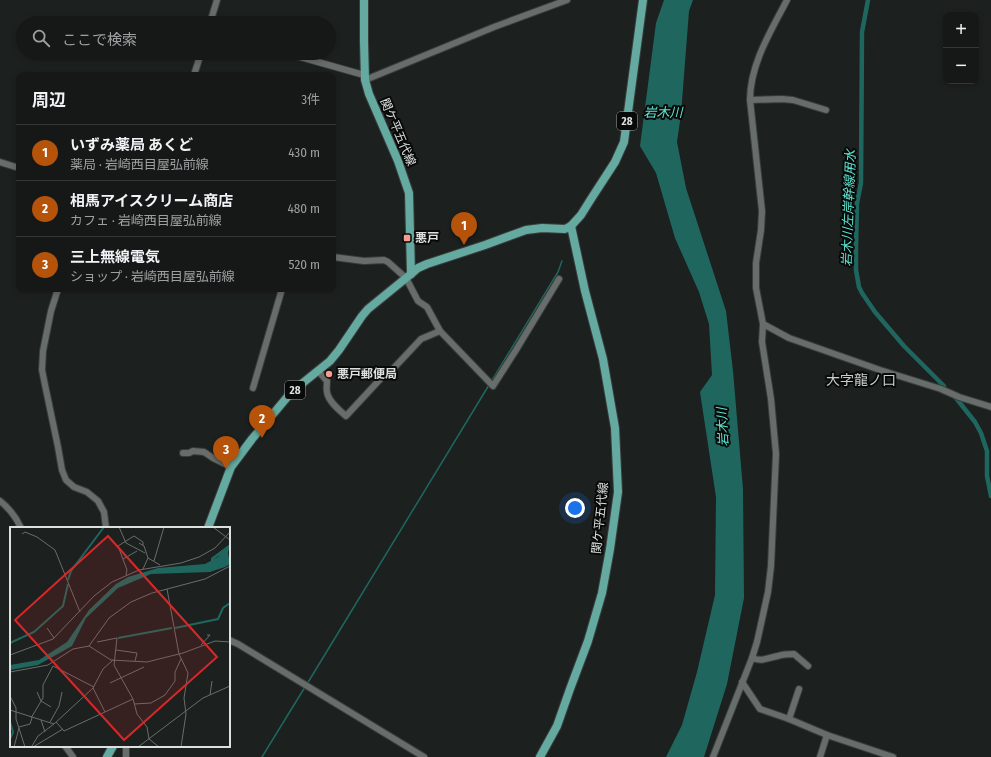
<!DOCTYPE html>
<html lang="ja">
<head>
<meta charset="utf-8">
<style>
  body { margin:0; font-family:"Fira Sans Condensed","Noto Sans JP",sans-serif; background:#1e2120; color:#f1f3f6 }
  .controls { position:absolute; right:12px; top:12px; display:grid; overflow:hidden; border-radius:8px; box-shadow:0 2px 6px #0003 }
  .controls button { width:36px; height:36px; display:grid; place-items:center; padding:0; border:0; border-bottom:1px solid #343736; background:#151817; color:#f1f3f6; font:20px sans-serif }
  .you { position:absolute; left:575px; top:508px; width:14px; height:14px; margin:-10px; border:3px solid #fff; border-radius:50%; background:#1a73e8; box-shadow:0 0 0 6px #1a73e833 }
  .badge { display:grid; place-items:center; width:26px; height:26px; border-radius:50%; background:#b45309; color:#fff; font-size:13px; font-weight:700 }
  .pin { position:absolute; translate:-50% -33px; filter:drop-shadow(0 1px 2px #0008) }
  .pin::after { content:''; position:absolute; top:21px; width:14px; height:12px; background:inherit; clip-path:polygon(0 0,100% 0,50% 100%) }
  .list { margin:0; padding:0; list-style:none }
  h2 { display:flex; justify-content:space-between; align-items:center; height:52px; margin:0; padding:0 16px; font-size:17px }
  h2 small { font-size:13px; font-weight:400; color:#9da0a1 }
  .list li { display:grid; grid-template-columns:26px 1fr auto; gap:12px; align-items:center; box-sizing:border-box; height:56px; padding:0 16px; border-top:1px solid #343736 }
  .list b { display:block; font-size:15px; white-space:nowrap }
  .list p { margin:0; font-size:13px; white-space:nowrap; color:#9da0a1 }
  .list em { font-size:13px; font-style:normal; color:#9da0a1 }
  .icon { flex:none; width:22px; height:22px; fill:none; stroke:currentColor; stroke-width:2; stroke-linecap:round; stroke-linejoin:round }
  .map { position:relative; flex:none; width:991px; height:757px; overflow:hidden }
  .search { position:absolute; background:#151817; box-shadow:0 2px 6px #0003; left:16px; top:16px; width:320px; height:44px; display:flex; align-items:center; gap:10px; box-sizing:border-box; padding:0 14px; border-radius:22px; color:#9da0a1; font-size:15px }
  .panel { position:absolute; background:#151817; box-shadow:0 2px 6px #0003; left:16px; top:72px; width:320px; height:220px; border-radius:8px }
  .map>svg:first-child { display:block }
  .water { fill:#1f675e }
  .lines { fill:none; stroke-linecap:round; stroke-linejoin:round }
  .stream { stroke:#1f675e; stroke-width:1.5 }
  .canal { stroke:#1f675e; stroke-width:4.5 }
  .minor-casing { stroke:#393d3c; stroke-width:8 }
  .major-casing { stroke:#393d3c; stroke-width:10 }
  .minor { stroke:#676d6b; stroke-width:6 }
  .major { stroke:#64aaa0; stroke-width:8 }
  .poi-dot { fill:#f59c90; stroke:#080a09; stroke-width:1.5 }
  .labels { text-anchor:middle; stroke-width:4; stroke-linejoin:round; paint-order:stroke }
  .shield { fill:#080a09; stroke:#9ca09f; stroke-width:1 }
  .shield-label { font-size:11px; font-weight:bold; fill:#dce0df }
  .street-label { font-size:12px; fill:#dce0df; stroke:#080a09 }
  .poi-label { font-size:12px; font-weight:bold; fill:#dce0df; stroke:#080a09; text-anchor:start }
  .water-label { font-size:13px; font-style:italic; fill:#5ee4d1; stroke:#080a09 }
  .quarter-label { font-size:14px; fill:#c6cdcc; stroke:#080a09 }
  .inset-river { fill:none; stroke:#1f675e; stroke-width:2 }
  .inset-road { fill:none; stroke:#696d6c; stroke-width:1 }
  .view { fill:#d62828; fill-opacity:0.15; stroke:#d62828; stroke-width:2 }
  .inset-edge { fill:none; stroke:#dce0df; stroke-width:2 }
</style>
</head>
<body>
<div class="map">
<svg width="991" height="757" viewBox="0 0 991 757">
  <rect width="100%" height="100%" fill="#1c201f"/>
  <path class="water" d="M664 0H693L689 11 681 114 677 142 686 188 726 311 733 371 743 489 744 598 727 684 704 757H666L682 725 697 672 715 595 716 497 700 392 712 375 709 324 699 292 675 238 656 173 640 146 656 23Z"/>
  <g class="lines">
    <g class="stream">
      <path d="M491 382 558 272 562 261"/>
      <path d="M307 684 489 385"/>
      <path d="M262 757 305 687"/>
    </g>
    <g class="canal">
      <path d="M868 0 862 32 861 183 857 203 856 247V270L859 287 862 293 875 312 904 346 944 386"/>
      <path d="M956 398 975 422 981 433 987 451V476L991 496"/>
    </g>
    <g class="minor-casing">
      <g id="minor">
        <path d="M210 23 217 0"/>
        <path d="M286 53 364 75"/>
        <path d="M194 75 201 53"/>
        <path d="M365 80 494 27 567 0"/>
        <path d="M750 100 782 99 793 100 826 110"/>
        <path d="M0 162 19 168"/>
        <path d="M333 257 364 261 384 260 388 262 406 278 418 301 427 307 440 331 493 386 516 350 559 279"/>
        <path d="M58 289 51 311 43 351 42 370 45 385 58 447 62 470 66 480 74 487 87 492 98 501 104 512 106 528"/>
        <path d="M763 324 789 338 880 370 941 389 959 397 991 407"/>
        <path d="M318 371 327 381C327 385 326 388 327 392 328 401 339 410 346 416L385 374 392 370 421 339 440 331"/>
        <path d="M253 388 282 289"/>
        <path d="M183 453H189L193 451 204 452 213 458 231 467"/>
        <path d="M0 501C9 508 16 517 21 528"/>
        <path d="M229 640 238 644 424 757"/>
        <path d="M752 658C763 662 767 658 778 656 783 654 789 654 794 654L808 666"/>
        <path d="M742 682 760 709 789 719 827 735 893 757"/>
        <path d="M789 719 799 689"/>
        <path d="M65 746 68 750 73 757"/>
        <path d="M126 746V757"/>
        <path d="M713 757 752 658 757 642 768 592 771 566 776 454 771 399 762 342 763 324 756 288V263L761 230 762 211 750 100C750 64 771 31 787 0"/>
        <path d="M820 757 827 735"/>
      </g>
    </g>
    <g class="major-casing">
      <g id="major">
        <path d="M364 0V41L365 80 369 94 398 161 409 193 411 274"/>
        <path d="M208 528 231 467 252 439 289 395 299 386 330 361 339 350 362 316 368 309 411 274 418 268 427 264 485 245 526 230 542 228 565 229 571 226 581 215 591 199 615 162 624 142 643 0"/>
        <path d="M107 757 113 746"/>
        <path d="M540 757 557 726 570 689 588 641 602 593 610 549 618 492 615 428 603 359 585 291 571 226"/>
      </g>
    </g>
    <use href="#minor" class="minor"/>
    <use href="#major" class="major"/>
  </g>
  <g class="poi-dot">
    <rect x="403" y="234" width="8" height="8" rx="2"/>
    <circle cx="329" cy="374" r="4"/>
  </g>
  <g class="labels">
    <g class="shield">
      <rect x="617" y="112" width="20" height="18" rx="3"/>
      <rect x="285" y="381" width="20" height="18" rx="3"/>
    </g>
    <g class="shield-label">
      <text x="627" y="125">28</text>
      <text x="295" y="394">28</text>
    </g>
    <g class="street-label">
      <text transform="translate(398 132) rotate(67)" y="4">関ケ平五代線</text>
      <text transform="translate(600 518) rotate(-84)" y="4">関ケ平五代線</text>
    </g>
    <g class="poi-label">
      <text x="415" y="242">悪戸</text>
      <text x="337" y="378">悪戸郵便局</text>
    </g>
    <g class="water-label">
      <text x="663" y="117">岩木川</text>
      <text transform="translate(848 208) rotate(-88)" y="5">岩木川左岸幹線用水</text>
      <text transform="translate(722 427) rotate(-93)" y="5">岩木川</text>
    </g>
    <g class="quarter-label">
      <text x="861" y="385">大字龍ノ口</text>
    </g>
  </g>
  <g transform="translate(10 527)">
    <rect width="220" height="220" fill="#1c201f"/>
    <path d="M220 17 218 26 220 37 215 40 200 45 141 47 108 61 76 91 62 119 28 138 0 143V138L29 133 57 115 79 83 106 57 118 50 148 41 195 37 208 30 210 28 201 34V31Z" fill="#1f675e"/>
    <path class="inset-river" d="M58 53 61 44 94 0M165 101 208 92 213 81 220 76M108 111 162 101M0 116 24 105 53 79 58 57M0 195 3 205 0 212"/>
    <path class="inset-road" d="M109 0 116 16 135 26M203 0 220 13M12 7 15 5 27 10 45 23 70 85M129 16 134 19 138 31 150 38M113 32 127 24M144 34 154 0M133 42 138 31M116 48 117 43 108 19 124 9 133 15V18M157 62 169 127 178 146 174 171 176 187 171 220M37 101 44 111M87 115 107 111 104 138 123 172 127 187 137 200 139 212 149 220M191 118 200 108H197M79 119 99 91 121 75 142 66 195 52 220 39M79 119 101 133 137 135 173 126 205 114 220 115M106 123 127 126 125 134M0 128 43 112 84 69 102 55 129 43 171 36 189 30 205 21 220 5M0 145 38 138 63 122 79 119M100 156 134 140M83 161 95 185M27 165 31 174 41 180M200 168 202 154M0 169 6 181V192L15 220M124 177 141 176 155 168 165 154V145L171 132M0 183 44 197 83 161 93 142 103 133M21 191 33 171V158L43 139 84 160M31 193 35 205M40 195 49 179 52 165M46 195 54 204 123 172M9 200 20 197 22 191M22 219 28 209 44 197M4 220 9 201M23 220 53 202M128 220 193 171 220 159"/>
    <path class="view" d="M98 9 207 130 114 213 5 93Z"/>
    <rect width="220" height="220" class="inset-edge"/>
  </g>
</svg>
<div class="controls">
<button>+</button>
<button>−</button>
</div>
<div class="you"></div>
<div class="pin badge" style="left:464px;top:245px">1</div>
<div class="pin badge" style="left:262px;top:438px">2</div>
<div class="pin badge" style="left:226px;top:469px">3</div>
<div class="search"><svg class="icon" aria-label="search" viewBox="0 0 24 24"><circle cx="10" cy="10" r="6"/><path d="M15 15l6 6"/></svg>ここで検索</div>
<section class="panel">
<h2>周辺<small>3件</small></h2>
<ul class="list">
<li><span class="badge">1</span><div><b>いずみ薬局 あくど</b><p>薬局 · 岩崎西目屋弘前線</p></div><em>430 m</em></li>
<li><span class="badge">2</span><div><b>相馬アイスクリーム商店</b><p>カフェ · 岩崎西目屋弘前線</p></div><em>480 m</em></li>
<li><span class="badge">3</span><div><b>三上無線電気</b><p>ショップ · 岩崎西目屋弘前線</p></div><em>520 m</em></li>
</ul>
</section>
</div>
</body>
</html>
